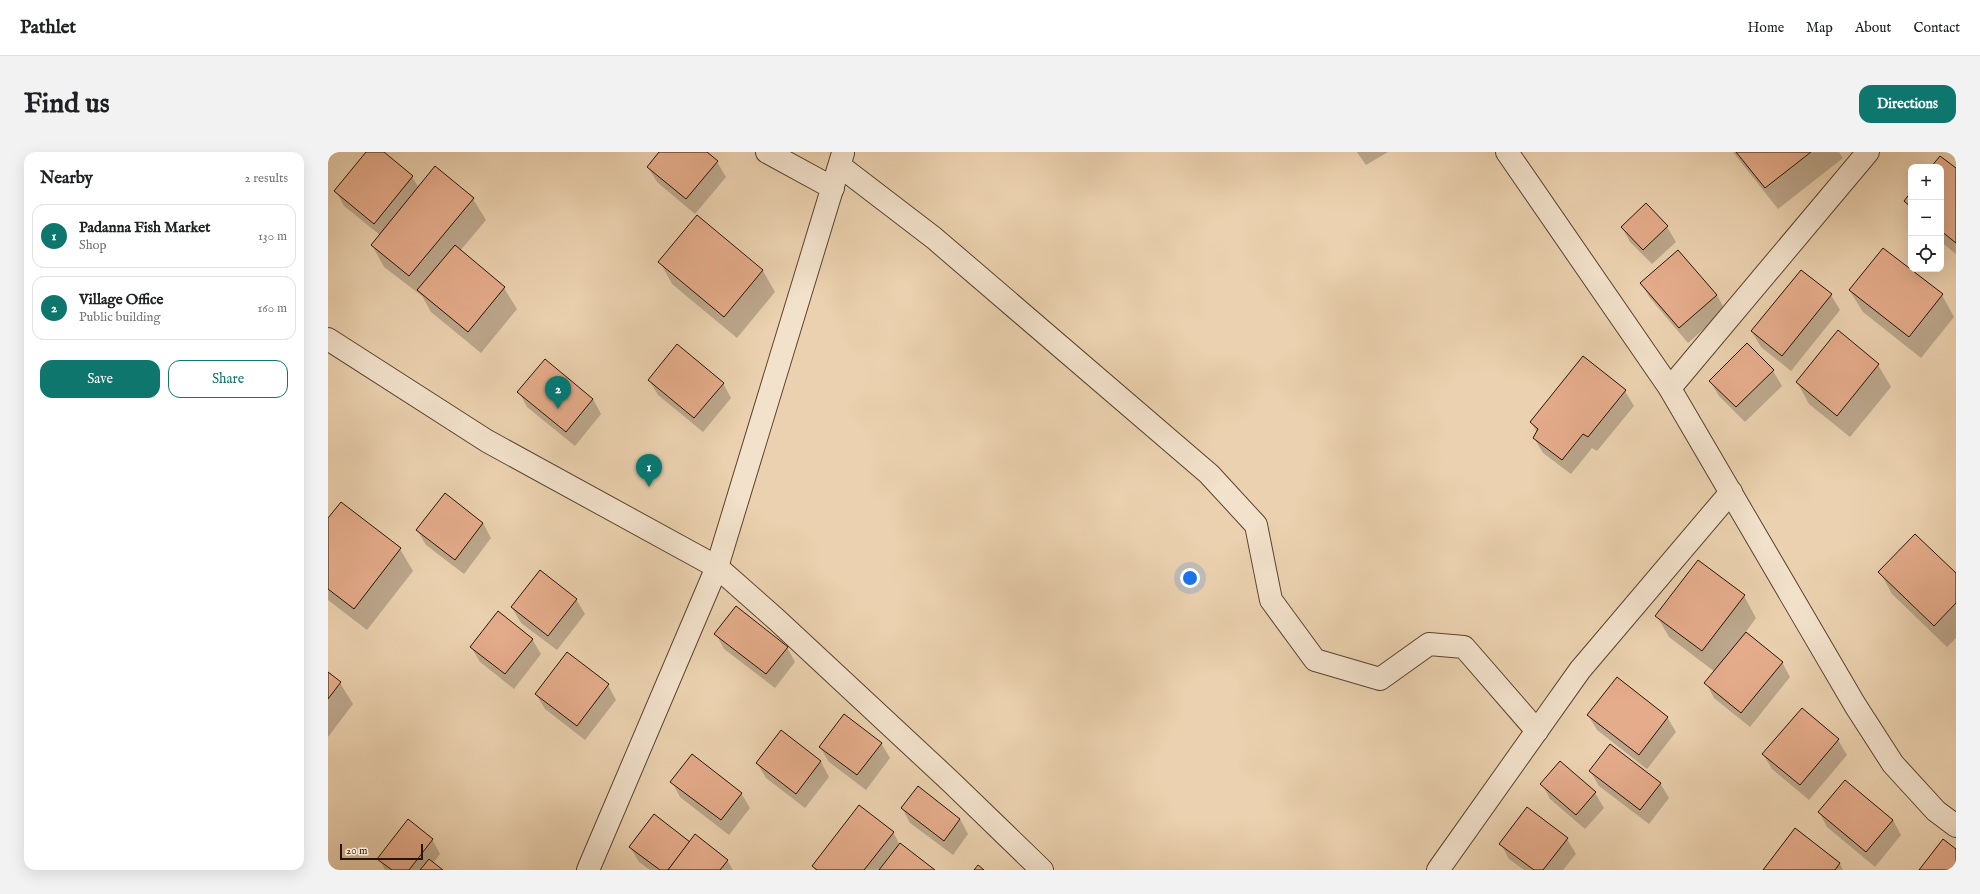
<!DOCTYPE html>
<html lang="en">
<head>
<meta charset="utf-8">
<style>
  body { margin:0; font-family:"IM FELL English",serif; background:#f2f2f2; color:#202124 }
  .controls { position:absolute; right:12px; top:12px; display:grid; overflow:hidden; border-radius:8px; box-shadow:0 4px 16px #0002 }
  .controls button { width:36px; height:36px; display:grid; place-items:center; padding:0; border:0; border-bottom:1px solid #e0e0e0; background:#fff; color:#202124; font:20px sans-serif }
  .scale { position:absolute; left:12px; bottom:10px; width:83px; box-sizing:border-box; padding-left:4px; border:2px solid #2a1402; border-top:0; font-size:11px; line-height:14px; white-space:nowrap; color:#2a1402; -webkit-text-stroke:3px #f2e1cb; paint-order:stroke }
  .you { position:absolute; left:862px; top:426px; width:14px; height:14px; margin:-10px; border:3px solid #fff; border-radius:50%; background:#1a73e8; box-shadow:0 0 0 6px #1a73e833 }
  .badge { display:grid; place-items:center; width:26px; height:26px; border-radius:50%; background:#0f766e; color:#fff; font-size:13px; font-weight:700 }
  .pin { position:absolute; translate:-50% -33px; filter:drop-shadow(0 1px 2px #0008) }
  .pin::after { content:''; position:absolute; top:21px; width:14px; height:12px; background:inherit; clip-path:polygon(0 0,100% 0,50% 100%) }
  .list { margin:0; padding:0; list-style:none }
  h2 { display:flex; justify-content:space-between; align-items:center; height:52px; margin:0; padding:0 16px; font-size:17px }
  h2 small { font-size:13px; font-weight:400; color:#757577 }
  .list li { display:grid; grid-template-columns:26px 1fr auto; gap:12px; align-items:center; box-sizing:border-box; height:64px; margin:0 8px 8px; padding:0 8px; border:1px solid #e0e0e0; border-radius:12px }
  .list b { display:block; font-size:15px; white-space:nowrap }
  .list p { margin:0; font-size:13px; white-space:nowrap; color:#757577 }
  .list em { font-size:13px; font-style:normal; color:#757577 }
  .actions { display:flex; gap:8px; padding:12px 16px }
  .actions a { flex:1; padding:9px 0; border:1px solid #0f766e; border-radius:12px; text-align:center; font-size:14px; color:#0f766e }
  .actions .main { background:#0f766e; color:#fff }
  .icon { flex:none; width:22px; height:22px; fill:none; stroke:currentColor; stroke-width:2; stroke-linecap:round; stroke-linejoin:round }
  .map { position:relative; flex:none; width:1628px; height:718px; overflow:hidden; border-radius:12px }
  header { display:flex; align-items:center; gap:24px; box-sizing:border-box; height:56px; padding:0 20px; background:#fff; border-bottom:1px solid #e0e0e0 }
  header strong { font-size:19px }
  nav { display:flex; gap:22px; margin-inline-start:auto; font-size:14px }
  .intro { display:flex; align-items:center; justify-content:space-between; box-sizing:border-box; height:96px; padding:0 24px }
  h1 { margin:0; font-size:28px }
  .button { padding:10px 18px; border-radius:12px; background:#0f766e; color:#fff; font-size:14px; font-weight:700 }
  main { display:flex; gap:24px; padding:0 24px }
  aside { flex:1; background:#fff; border-radius:12px; box-shadow:0 4px 16px #0002 }
  .map>svg:first-child { display:block }
  .shadow { fill:#0003 }
  .building { fill:#e5ac8b; stroke:#2a1402 }
  .lines { fill:none; stroke-linecap:round; stroke-linejoin:round }
  .minor-casing { stroke:#5a432d; stroke-width:24 }
  .tertiary-casing { stroke:#5a432d; stroke-width:24 }
  .minor { stroke:#f2e1cb; stroke-width:22 }
  .tertiary { stroke:#f2e1cb; stroke-width:22 }
</style>
</head>
<body>
<header>
<strong>Pathlet</strong>
<nav><a>Home</a><a>Map</a><a>About</a><a>Contact</a></nav>
</header>
<div class="intro"><h1>Find us</h1><a class="button">Directions</a></div>
<main>
<aside>
<h2>Nearby<small>2 results</small></h2>
<ul class="list">
<li><span class="badge">1</span><div><b>Padanna Fish Market</b><p>Shop</p></div><em>130 m</em></li>
<li><span class="badge">2</span><div><b>Village Office</b><p>Public building</p></div><em>160 m</em></li>
</ul>
<div class="actions"><a class="main">Save</a><a>Share</a></div>
</aside>
<div class="map">
<svg width="1628" height="718" viewBox="0 0 1628 718">
  <rect width="100%" height="100%" fill="#ebd1af"/>
  <filter id="stains"><feTurbulence type="fractalNoise" baseFrequency=".005" numOctaves="4"/><feColorMatrix values="0 0 0 0 .2 0 0 0 0 .09 0 0 0 0 .02 0 0 0 .5 -.17"/></filter>
  <radialGradient id="worn" r=".72"><stop offset=".6" stop-color="#630" stop-opacity="0"/><stop offset="1" stop-color="#630" stop-opacity=".3"/></radialGradient>
  <g class="shadow">
    <path d="M40 0H54L84 25 91 36 145 47 158 68 132 99 176 136 189 157 153 201 103 160 94 144 56 115 44 93 52 83 16 54 8 39Z"/>
    <path d="M332 0H378L389 10 398 25 367 62 329 30 320 15Z"/>
    <path d="M1029 0H1060L1038 13Z"/>
    <path d="M1405 0H1511L1515 6 1450 57Z"/>
    <path d="M1612 5 1628 18V102L1613 90V15H1604Z"/>
    <path d="M1583 41V60L1577 49Z"/>
    <path d="M1318 53 1339 75 1348 90 1324 112 1302 90 1294 75Z"/>
    <path d="M369 65 435 119 447 140 409 186 344 132 332 110Z"/>
    <path d="M1474 119 1503 143 1512 158 1463 219 1433 195 1424 180Z"/>
    <path d="M1313 131 1389 143 1397 158 1360 191 1322 146Z"/>
    <path d="M1522 139 1614 143 1626 165 1593 206 1535 160Z"/>
    <path d="M1510 180 1550 213 1563 235 1522 285 1481 252 1469 230Z"/>
    <path d="M1419 192 1445 219 1454 234 1417 270 1391 244 1382 229Z"/>
    <path d="M321 228 395 231 403 246 375 280 330 243Z"/>
    <path d="M1297 239 1306 254 1269 299 1264 296 1243 322 1215 301 1206 286 1209 280 1203 270Z"/>
    <path d="M191 240 265 247 273 262 247 294 199 255Z"/>
    <path d="M117 343 155 371 163 386 136 422 98 393 89 378Z"/>
    <path d="M0 368 72 397 85 419 39 478 0 448Z"/>
    <path d="M1552 420 1628 422V486L1619 495 1564 442Z"/>
    <path d="M1416 444 1428 466 1417 481 1454 510 1462 525 1422 575 1386 546 1378 531 1387 520 1341 485 1329 464Z"/>
    <path d="M248 447 257 462 229 498 193 471 184 456Z"/>
    <path d="M388 482 459 495 467 510 447 536 396 497Z"/>
    <path d="M204 487 213 502 186 537 152 510 143 495Z"/>
    <path d="M0 521 12 531 25 552 0 585Z"/>
    <path d="M280 533 288 548 257 588 217 557 208 542Z"/>
    <path d="M1260 563 1339 565 1348 580 1319 617 1269 578Z"/>
    <path d="M453 580 493 610 501 625 477 656 438 626 429 611Z"/>
    <path d="M1510 588 1519 603 1481 648 1444 617 1435 602Z"/>
    <path d="M553 591 562 606 538 638 501 610 492 595Z"/>
    <path d="M1262 619 1332 631 1341 646 1321 672 1271 634Z"/>
    <path d="M344 630 413 641 422 656 401 683 352 645Z"/>
    <path d="M1214 632 1267 641 1276 656 1257 677 1222 647Z"/>
    <path d="M574 656 632 667 640 682 625 703 582 671Z"/>
    <path d="M1491 660 1565 668 1573 683 1547 715 1499 675Z"/>
    <path d="M1467 677 1512 712 1515 718H1436Z"/>
    <path d="M565 680 572 693 605 718H487L485 714Z"/>
    <path d="M104 687 112 702 105 711 114 718H57L51 707Z"/>
    <path d="M1239 687 1248 702 1235 718H1196L1181 707 1173 692Z"/>
    <path d="M362 691 399 708 405 718H322L311 710 302 695Z"/>
  </g>
  <g class="building">
    <path d="M38 0H56L85 24 46 72 6 39Z"/>
    <path d="M331 0H379L390 9 358 47 319 15Z"/>
    <path d="M1408 0H1483L1437 36Z"/>
    <path d="M1612 4 1628 16V91L1613 79V15H1603Z"/>
    <path d="M107 14 146 46 81 124 43 93Z"/>
    <path d="M1583 40V55L1576 49Z"/>
    <path d="M1318 51 1340 74 1315 98 1293 75Z"/>
    <path d="M369 63 435 118 396 165 330 110Z"/>
    <path d="M127 93 177 135 140 180 89 138Z"/>
    <path d="M1555 96 1615 142 1581 185 1521 138Z"/>
    <path d="M1350 98 1389 143 1351 176 1312 131Z"/>
    <path d="M1473 118 1504 142 1454 204 1423 179Z"/>
    <path d="M1510 178 1551 212 1509 264 1468 230Z"/>
    <path d="M1419 191 1446 218 1408 255 1381 229Z"/>
    <path d="M349 192 396 231 366 266 320 228Z"/>
    <path d="M1255 204 1298 238 1260 285 1255 282 1234 308 1205 286 1210 277 1202 270Z"/>
    <path d="M217 207 265 247 238 280 189 240Z"/>
    <path d="M117 341 155 371 127 408 88 378Z"/>
    <path d="M13 350 73 396 26 457 0 437V366Z"/>
    <path d="M1587 382 1628 421V451L1606 474 1550 420Z"/>
    <path d="M1370 408 1417 443 1374 499 1327 464Z"/>
    <path d="M212 418 249 447 220 484 183 455Z"/>
    <path d="M408 454 460 495 438 522 386 482Z"/>
    <path d="M170 459 205 487 177 522 142 495Z"/>
    <path d="M1418 480 1455 510 1413 561 1376 531Z"/>
    <path d="M239 500 281 532 249 574 207 542Z"/>
    <path d="M0 520 13 530 0 547Z"/>
    <path d="M1289 525 1340 565 1311 603 1259 563Z"/>
    <path d="M1474 556 1511 587 1472 633 1434 602Z"/>
    <path d="M516 562 554 591 529 623 491 595Z"/>
    <path d="M453 578 493 609 468 642 428 611Z"/>
    <path d="M1282 592 1333 631 1312 658 1261 619Z"/>
    <path d="M364 602 414 641 393 668 342 630Z"/>
    <path d="M1232 609 1268 640 1248 663 1212 632Z"/>
    <path d="M1517 628 1565 668 1538 700 1490 660Z"/>
    <path d="M590 634 632 667 616 689 573 656Z"/>
    <path d="M531 653 566 680 536 718H489L484 714Z"/>
    <path d="M1199 655 1240 686 1215 718H1206L1171 692Z"/>
    <path d="M326 662 362 690 340 718H332L301 695Z"/>
    <path d="M80 667 105 687 81 718H64L49 707Z"/>
    <path d="M1467 676 1512 711 1507 718H1435Z"/>
    <path d="M367 682 400 708 392 718H340Z"/>
    <path d="M1615 687 1628 697V718H1591Z"/>
    <path d="M572 691 607 718H551Z"/>
    <path d="M101 707 115 718H92Z"/>
    <path d="M650 713 656 718H646Z"/>
  </g>
  <g class="lines">
    <g class="minor-casing">
      <g id="minor">
        <path d="M439 0 505 36"/>
        <path d="M1179 0 1341 235 1527 553 1565 612 1608 659 1628 674"/>
        <path d="M512 14 606 86 881 322 928 373 943 448 987 508 1052 527 1101 492 1136 495 1209 579"/>
        <path d="M0 187 159 289 389 415 449 468 622 629 714 718"/>
        <path d="M260 718 389 415 515 1"/>
        <path d="M1110 718 1252 518 1403 340"/>
      </g>
    </g>
    <g class="tertiary-casing">
      <path id="tertiary" d="M1342 236 1540 0"/>
    </g>
    <use href="#minor" class="minor"/>
    <use href="#tertiary" class="tertiary"/>
  </g>
  <rect width="100%" height="100%" filter="url(#stains)"/>
  <rect width="100%" height="100%" fill="url(#worn)"/>
</svg>
<div class="controls">
<button>+</button>
<button>−</button>
<button><svg class="icon" aria-label="locate" viewBox="0 0 24 24"><circle cx="12" cy="12" r="6"/><path d="M12 2v4M12 18v4M2 12h4M18 12h4"/></svg></button>
</div>
<div class="scale">20 m</div>
<div class="you"></div>
<div class="pin badge" style="left:321px;top:335px">1</div>
<div class="pin badge" style="left:230px;top:257px">2</div>
</div>
</main>
</body>
</html>
